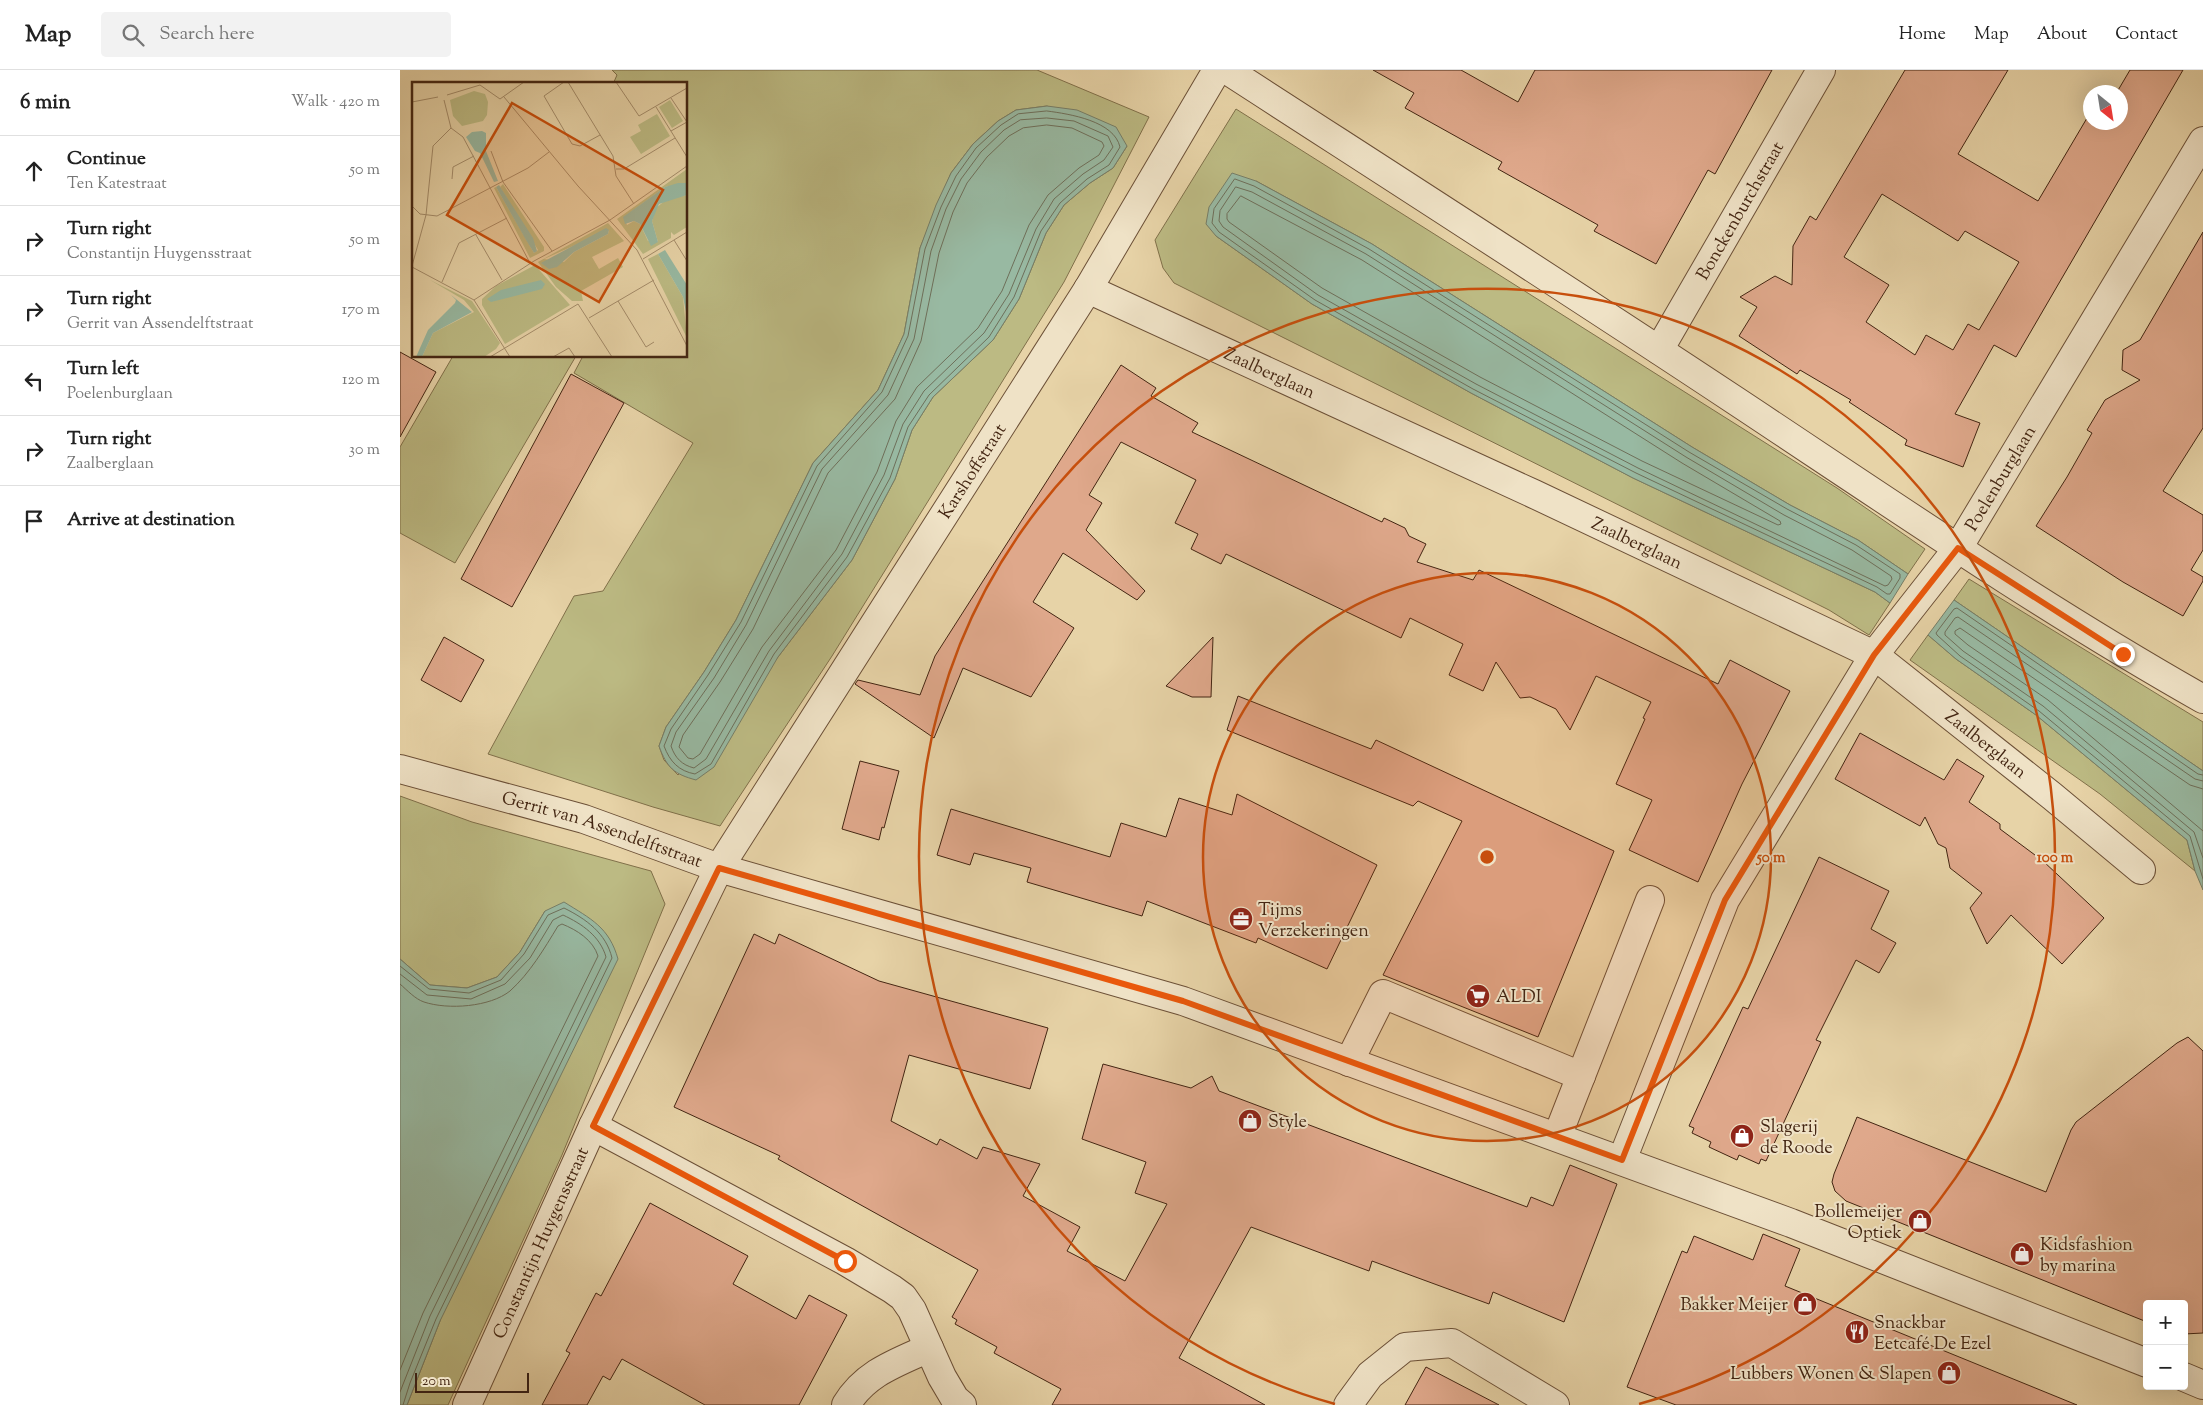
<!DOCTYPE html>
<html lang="en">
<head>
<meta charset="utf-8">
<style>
  body { margin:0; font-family:"Sorts Mill Goudy",serif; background:#f2f2f2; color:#222 }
  .controls { position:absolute; right:15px; bottom:15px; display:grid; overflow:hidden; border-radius:5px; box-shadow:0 5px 20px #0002 }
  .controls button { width:45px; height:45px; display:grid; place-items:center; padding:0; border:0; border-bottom:1px solid #e0e0e0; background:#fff; color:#222; font:25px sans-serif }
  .compass { position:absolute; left:1683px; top:15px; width:45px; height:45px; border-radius:50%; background:#fff; box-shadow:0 5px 20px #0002; rotate:150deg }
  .scale { position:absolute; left:15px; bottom:12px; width:114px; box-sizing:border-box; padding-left:5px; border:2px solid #432512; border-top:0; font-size:14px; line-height:18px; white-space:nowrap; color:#432512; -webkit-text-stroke:4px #efe2c6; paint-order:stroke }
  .stop { position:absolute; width:15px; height:15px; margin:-11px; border:4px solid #ea580c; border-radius:50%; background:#fff }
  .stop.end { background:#ea580c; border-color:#fff; box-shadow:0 1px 5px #0008 }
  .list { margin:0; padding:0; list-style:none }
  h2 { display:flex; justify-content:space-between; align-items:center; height:65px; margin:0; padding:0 20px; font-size:21px }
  h2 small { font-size:16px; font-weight:400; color:#767676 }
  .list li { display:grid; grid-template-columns:32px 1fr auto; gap:15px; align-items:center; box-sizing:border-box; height:70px; padding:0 20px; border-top:1px solid #e0e0e0 }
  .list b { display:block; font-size:19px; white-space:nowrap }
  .list p { margin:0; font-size:16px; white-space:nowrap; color:#767676 }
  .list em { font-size:16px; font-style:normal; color:#767676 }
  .icon { flex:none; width:28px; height:28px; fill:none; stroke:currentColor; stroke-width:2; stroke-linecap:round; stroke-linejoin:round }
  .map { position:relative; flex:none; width:1803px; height:1335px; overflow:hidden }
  header { display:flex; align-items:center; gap:30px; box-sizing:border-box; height:70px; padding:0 25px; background:#fff; border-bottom:1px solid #e0e0e0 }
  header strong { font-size:24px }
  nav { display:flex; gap:28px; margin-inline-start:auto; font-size:18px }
  .search { width:350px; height:45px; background:#f2f2f2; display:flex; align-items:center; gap:12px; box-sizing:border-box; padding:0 18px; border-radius:5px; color:#767676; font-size:19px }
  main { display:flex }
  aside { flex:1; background:#fff }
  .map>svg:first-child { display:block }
  .green { fill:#bcba83; stroke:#80704a; fill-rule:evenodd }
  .water { fill:#98b9a2; stroke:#767e68 }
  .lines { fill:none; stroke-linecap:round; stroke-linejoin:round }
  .shore { stroke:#6e6f5a; stroke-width:1 }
  .building { fill:#dfa88b; stroke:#432512; fill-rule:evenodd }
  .minor-casing { stroke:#6c5037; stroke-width:30 }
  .minor { stroke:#efe2c6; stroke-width:28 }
  .route { stroke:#ea580c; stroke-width:6 }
  .ring { fill:none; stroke:#c74f0d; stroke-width:2.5 }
  .labels { text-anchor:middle; stroke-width:4; stroke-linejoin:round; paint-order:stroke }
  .street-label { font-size:18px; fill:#432512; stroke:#efe2c6 }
  .poi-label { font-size:18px; fill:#432512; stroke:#efe2c6; text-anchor:start }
  .inset-road { fill:none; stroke:#a58d6b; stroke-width:1 }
  .view { fill:#c74f0d; fill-opacity:0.15; stroke:#c74f0d; stroke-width:2.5 }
  .inset-edge { fill:none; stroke:#432512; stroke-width:2.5 }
  .centre { fill:#c74f0d; stroke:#efe2c6; stroke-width:2.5 }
  .ring-label { font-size:15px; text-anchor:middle; font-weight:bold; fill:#c74f0d; stroke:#efe2c6; stroke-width:4; stroke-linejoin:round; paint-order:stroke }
</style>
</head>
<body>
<header>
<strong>Map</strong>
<div class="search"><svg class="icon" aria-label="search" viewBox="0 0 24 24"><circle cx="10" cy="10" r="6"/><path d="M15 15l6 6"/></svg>Search here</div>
<nav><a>Home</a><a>Map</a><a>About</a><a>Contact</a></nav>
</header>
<main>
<aside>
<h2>6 min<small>Walk · 420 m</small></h2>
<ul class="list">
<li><svg class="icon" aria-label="ahead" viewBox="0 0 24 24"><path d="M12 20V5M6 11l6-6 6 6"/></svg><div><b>Continue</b><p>Ten Katestraat</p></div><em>50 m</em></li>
<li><svg class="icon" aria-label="right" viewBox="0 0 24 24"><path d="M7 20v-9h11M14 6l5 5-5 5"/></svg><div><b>Turn right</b><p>Constantijn Huygensstraat</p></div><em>50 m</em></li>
<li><svg class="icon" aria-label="right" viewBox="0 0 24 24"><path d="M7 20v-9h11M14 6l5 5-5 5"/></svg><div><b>Turn right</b><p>Gerrit van Assendelftstraat</p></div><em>170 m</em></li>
<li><svg class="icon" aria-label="left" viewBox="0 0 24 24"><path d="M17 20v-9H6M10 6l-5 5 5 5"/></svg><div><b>Turn left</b><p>Poelenburglaan</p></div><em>120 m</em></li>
<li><svg class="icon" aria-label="right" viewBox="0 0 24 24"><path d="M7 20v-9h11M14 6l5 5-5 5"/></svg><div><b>Turn right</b><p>Zaalberglaan</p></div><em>30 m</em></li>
<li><svg class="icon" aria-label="arrive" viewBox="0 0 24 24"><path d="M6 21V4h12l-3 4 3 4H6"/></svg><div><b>Arrive at destination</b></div></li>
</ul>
</aside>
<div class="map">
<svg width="1803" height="1335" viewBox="0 0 1803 1335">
  <rect width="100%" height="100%" fill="#e7d3a7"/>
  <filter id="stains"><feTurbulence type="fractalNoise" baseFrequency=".004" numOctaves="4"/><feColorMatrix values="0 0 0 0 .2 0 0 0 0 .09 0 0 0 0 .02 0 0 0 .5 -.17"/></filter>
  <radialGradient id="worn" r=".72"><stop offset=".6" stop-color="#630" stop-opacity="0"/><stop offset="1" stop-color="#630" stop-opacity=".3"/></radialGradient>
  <g class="green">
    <path d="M212 0H637L749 47 664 212 432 586 320 756 253 737 88 684 174 526 203 521 293 373 174 303 183 286H286V14H213L217 5ZM647 36 727 76 713 98 690 113 664 135 646 163 619 229 593 270 533 327 512 360 495 409 452 490 378 587 278 705 264 690 259 676 266 657 304 602 336 550 413 393 478 320 504 264 520 178 551 103 573 74 598 51 616 40Z"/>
    <path d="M836 39 1437 418 1525 479 1508 504 1458 470 1390 435 1292 377 972 174 856 111 816 166 912 234 1071 323 1233 408 1475 522 1490 533 1469 565 1429 540 774 213 763 198 755 170Z"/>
    <path d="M53 286H176L55 493 0 463V377Z"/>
    <path d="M1569 509 1803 652V701L1554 530Z"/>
    <path d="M1528 565 1556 589 1636 645 1787 770 1795 801 1700 724 1510 590Z"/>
    <path d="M0 726 72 752 251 801 265 834 162 1085 48 1335H7L40 1251 145 841 120 882 97 907 67 918 30 915 0 889Z"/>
  </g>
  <g class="water">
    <path d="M647 36 677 40 716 57 727 76 713 98 690 113 664 135 646 163 619 229 593 270 533 327 512 360 495 409 452 490 378 587 314 697 296 710C274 704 267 698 259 676L266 657 304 602 336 550 413 393 478 320 504 264 520 178 536 135 551 103 573 74 598 51 616 40Z"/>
    <path d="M832 103 856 111 972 174 1292 377 1390 435 1458 470 1508 504 1490 533 1475 522 1233 408 1071 323 912 234 816 166 806 154 809 137Z"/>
    <path d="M1554 530 1803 701V820L1795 801 1787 770 1636 645 1556 589 1528 565Z"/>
    <path d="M164 832C191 849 209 857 218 889L40 1251 7 1335H0V889L30 915 67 918 97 907 120 882 145 841Z"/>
  </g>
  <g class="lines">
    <g class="shore">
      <path d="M647 41C670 44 714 51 720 77L709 95 687 109 660 133 641 161 614 227 589 267 529 325 508 357 490 408 447 487 374 584 311 694 295 704C279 701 270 692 264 676L271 659 308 605 341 552 417 396 482 322 508 266 525 179 541 137 556 106 576 78 601 55 618 44Z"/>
      <path d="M647 48 674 51 708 66 713 77 704 90 683 104 654 129 636 159 609 224 584 263 524 321 503 354 484 405 442 484 369 581 306 689 294 698C282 695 275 688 271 676L276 662 314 608 346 555 422 399 488 325 514 269 531 181 546 139 561 109 581 82 604 60 620 50Z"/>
      <path d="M647 55 672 58 702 72 704 76 699 85 679 98 648 125 629 155 602 221 578 258 517 317 496 351 477 402 436 480 362 577 300 684 293 689 288 688 279 677 283 665 320 612 353 559 428 403 495 329 521 271 539 183 553 142 567 113 587 87 609 66 623 58Z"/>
      <path d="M835 109 854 116 969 179 1289 382 1387 439 1456 475 1500 504V508L1490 524H1487L1477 517 1236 403 1073 319 915 230 819 162 812 153 814 139Z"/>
      <path d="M836 117 852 122 966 184 1286 387 1384 445 1452 480 1491 506 1492 509 1488 515 1485 516 1238 398 1076 314 918 225 823 157 819 151 820 141Z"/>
      <path d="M841 126 962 190 1282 393 1380 451 1381 454 1378 455 1242 391 1080 307 922 218 829 152 827 149V144Z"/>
      <path d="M1803 705 1798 704 1557 538 1554 539 1536 563 1537 565 1560 586 1639 641 1790 766 1803 809"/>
      <path d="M1803 711 1795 709 1558 547 1555 548 1545 562V565L1563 581 1643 636 1794 762 1803 788"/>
      <path d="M1803 719 1790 715 1560 558 1555 561V564L1568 575 1648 630 1803 761"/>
      <path d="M0 896 29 919 69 923 101 910 124 884 148 845 164 838C186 849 206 863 212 888L36 1249 10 1313 3 1335"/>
      <path d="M0 904 27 925 71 929 105 914 130 888 153 850 163 845C182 854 200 866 206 887L30 1246 0 1322"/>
      <path d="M0 914C7 920 15 929 24 932 48 940 90 937 110 921 130 903 144 879 158 856L162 854C177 860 193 870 198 886L23 1243 0 1300"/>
    </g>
  </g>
  <g class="building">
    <path d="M973 0H1061L1118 32 1135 0H1372L1315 104 1308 100 1256 194 1194 161 1198 155 1098 99 1102 92 1005 38 1014 23Z"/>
    <path d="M1505 0H1608L1558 84 1638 131 1690 43V52H1720V22H1717L1730 0H1783L1616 287 1594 275 1555 344 1580 353 1563 397 1505 375 1507 370 1449 332 1451 330 1400 300 1397 304 1339 266 1357 237 1340 227 1375 206 1392 215 1393 176 1410 146 1416 150ZM1482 124 1558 171 1565 161 1619 192 1579 260 1568 254 1553 280 1526 265 1515 285 1466 252 1489 215 1444 187Z"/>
    <path d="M1803 162V358L1763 421 1803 445V480L1791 500 1803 507V511L1783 546 1723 512 1636 456 1667 407 1692 363 1687 360 1705 330 1740 310 1722 300 1723 280 1740 270Z"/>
    <path d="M0 282 36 302 0 367Z"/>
    <path d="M721 295 756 318 751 326 798 353 792 362 982 452 984 448 1005 458 1009 466 1026 474 1017 492 1073 510 1079 500 1318 614 1330 590 1390 621 1342 714 1298 812 1229 780 1252 730 1216 714 1245 649 1243 648 1251 632 1196 606 1170 660 1156 639 1130 627 1120 628 1096 592 1083 621 1049 605 1063 574 1010 548 1001 568 826 484 821 494 791 479 798 464 775 453 796 410 721 372 689 425 702 433 686 460 745 521 737 530 663 483 633 532 674 558 631 627 563 598 534 668 455 614 458 610 520 625 535 586Z"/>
    <path d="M171 304 224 333 112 537 61 509Z"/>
    <path d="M44 567 84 590 61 632 21 610Z"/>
    <path d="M813 567 811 627H792L766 616Z"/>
    <path d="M838 626 971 679 976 670 1214 781 1138 967 983 905 1062 751 1018 731 1013 736 827 660Z"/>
    <path d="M1460 663 1544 710 1557 689 1584 706 1569 732 1600 754V759L1643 791 1704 848 1662 894 1611 845 1587 874 1570 838 1582 823 1550 798 1546 778 1538 774 1525 747 1520 756 1435 709Z"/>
    <path d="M460 691 499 701 484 758 482 757 479 770 442 759Z"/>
    <path d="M837 724 977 795 927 899 858 868 856 873 747 831 742 846 627 812 631 798 574 783 570 795 537 785 551 739 710 787 721 753 766 767 779 728 832 745Z"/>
    <path d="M1419 787 1489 821 1471 859 1496 873 1479 903 1456 890 1416 970 1421 972 1366 1091 1361 1089 1359 1094 1339 1085 1337 1090 1309 1077 1311 1072 1292 1063 1294 1058 1289 1056 1343 937 1348 939Z"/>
    <path d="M354 864 375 874 379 864 479 911 648 958 630 1019 509 985 491 1051 537 1075 540 1069 577 1089 583 1077 640 1094 623 1126 680 1157 667 1181 725 1211 767 1134 735 1123 746 1092 682 1069 703 994 791 1018 812 1006 819 1021 1127 1137 1131 1127 1153 1136 1170 1095 1217 1114 1164 1252 1093 1222 1089 1234 972 1191 969 1201 851 1157 779 1288 865 1335H652L661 1319 594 1283 597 1277 555 1254 557 1250 552 1247 578 1200 378 1089 380 1086 274 1037Z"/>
    <path d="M1788 967 1803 981V1263L1784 1264V1234H1747V1252L1446 1131 1435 1121 1432 1112 1434 1104 1457 1047 1646 1122 1671 1060 1676 1052 1777 973Z"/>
    <path d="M250 1133 348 1186 333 1214 396 1249 409 1225 447 1245 399 1335H305L222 1289 210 1310 203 1306 187 1335H142L170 1283 166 1281 196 1223 201 1226Z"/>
    <path d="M1363 1164 1400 1179 1385 1216 1677 1335H1276L1227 1317 1282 1181 1287 1183 1294 1166 1353 1190Z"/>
    <path d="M1026 1297 1099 1335H1005Z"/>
  </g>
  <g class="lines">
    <g class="minor-casing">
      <g id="minor">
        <path d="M827 0C997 110 1167 219 1336 331 1490 433 1642 538 1803 629"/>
        <path id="s1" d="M688 219 1134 424 1474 585 1652 726 1741 800"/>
        <path id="s2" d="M1259 280 1421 0"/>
        <path id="s3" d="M0 699 184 749 319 798 783 931 1391 1153 1747 1293"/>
        <path d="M949 992 983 924 1181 1006"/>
        <path d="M193 1056 445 1191 492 1219 503 1227 512 1240 542 1307 555 1329 562 1335"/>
        <path d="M1157 1067 1250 830"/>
        <path id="s4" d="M1222 1090 1325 830 1474 585 1558 478 1803 71"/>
        <path d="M1784 1307 1803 1315"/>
        <path id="s5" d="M67 1335 193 1056 319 798 688 219 817 0"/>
        <path d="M446 1335C465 1303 496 1293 529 1278"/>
        <path d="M948 1335 970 1305 1005 1277 1052 1273 1155 1335"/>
      </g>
    </g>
    <use href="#minor" class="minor"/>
  </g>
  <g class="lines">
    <path class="route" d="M445 1191 193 1056 319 798 783 931 1222 1090 1325 830 1474 585 1558 478 1723 584"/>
  </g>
  <circle cx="1087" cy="787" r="284" fill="#c74f0d" fill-opacity=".12"/>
  <g class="ring">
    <circle cx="1087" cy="787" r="284"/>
    <path d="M935 1334A568 568 0 1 1 1239 1334"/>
  </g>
  <defs>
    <g id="office-disc" transform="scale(1.25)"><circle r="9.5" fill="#8f2418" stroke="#efe2c6"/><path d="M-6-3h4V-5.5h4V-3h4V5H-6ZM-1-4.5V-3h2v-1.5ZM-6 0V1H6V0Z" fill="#fff"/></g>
    <g id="supermarket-disc" transform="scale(1.25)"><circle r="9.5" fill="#8f2418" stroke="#efe2c6"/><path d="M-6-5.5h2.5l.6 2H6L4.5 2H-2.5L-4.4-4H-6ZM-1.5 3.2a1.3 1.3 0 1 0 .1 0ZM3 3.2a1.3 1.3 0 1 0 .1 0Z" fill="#fff"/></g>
    <g id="shop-disc" transform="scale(1.25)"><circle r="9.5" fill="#8f2418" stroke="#efe2c6"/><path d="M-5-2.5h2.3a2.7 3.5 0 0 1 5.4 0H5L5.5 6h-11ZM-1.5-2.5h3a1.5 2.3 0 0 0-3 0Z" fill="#fff"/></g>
    <g id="restaurant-disc" transform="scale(1.25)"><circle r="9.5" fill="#8f2418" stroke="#efe2c6"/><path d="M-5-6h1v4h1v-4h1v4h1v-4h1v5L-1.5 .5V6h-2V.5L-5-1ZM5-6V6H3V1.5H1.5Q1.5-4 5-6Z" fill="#fff"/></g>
  </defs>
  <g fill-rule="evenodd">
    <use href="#office-disc" x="841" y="849"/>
    <use href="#supermarket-disc" x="1078" y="926"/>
    <use href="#shop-disc" x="850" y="1051"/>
    <use href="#shop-disc" x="1342" y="1066"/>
    <use href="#shop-disc" x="1520" y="1151"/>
    <use href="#shop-disc" x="1622" y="1184"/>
    <use href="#shop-disc" x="1405" y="1234"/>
    <use href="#restaurant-disc" x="1457" y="1262"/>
    <use href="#shop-disc" x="1549" y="1303"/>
  </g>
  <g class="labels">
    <g class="street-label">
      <text dy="6" stroke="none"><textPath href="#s2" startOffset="161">Bonckenburchstraat</textPath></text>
      <text dy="6" stroke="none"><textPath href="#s1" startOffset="200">Zaalberglaan</textPath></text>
      <text dy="6" stroke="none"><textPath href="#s5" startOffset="1064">Karshoffstraat</textPath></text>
      <text dy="6" stroke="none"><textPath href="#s4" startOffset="784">Poelenburglaan</textPath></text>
      <text dy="6" stroke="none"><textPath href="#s1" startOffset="605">Zaalberglaan</textPath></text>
      <text dy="6" stroke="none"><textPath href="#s1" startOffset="1010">Zaalberglaan</textPath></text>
      <text dy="6" stroke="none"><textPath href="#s3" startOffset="211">Gerrit van Assendelftstraat</textPath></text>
      <text dy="6" stroke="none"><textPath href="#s5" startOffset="178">Constantijn Huygensstraat</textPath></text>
    </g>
    <g class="poi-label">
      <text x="858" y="845">Tijms<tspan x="858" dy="21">Verzekeringen</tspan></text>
      <text x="1096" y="932">ALDI</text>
      <text x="868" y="1057">Style</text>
      <text x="1360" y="1062">Slagerij<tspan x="1360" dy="21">de Roode</tspan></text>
      <text x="1502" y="1147" text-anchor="end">Bollemeijer<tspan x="1502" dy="21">Optiek</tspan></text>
      <text x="1640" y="1180">Kidsfashion<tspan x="1640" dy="21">by marina</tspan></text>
      <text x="1388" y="1240" text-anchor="end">Bakker Meijer</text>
      <text x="1474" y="1258">Snackbar<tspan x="1474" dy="21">Eetcafé De Ezel</tspan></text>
      <text x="1532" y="1309" text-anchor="end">Lubbers Wonen &amp; Slapen</text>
    </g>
  </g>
  <g transform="translate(12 12)">
    <rect width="275" height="275" fill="#e7d3a7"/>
    <path d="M62 9 73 12 76 20 75 33 71 39 50 44 41 34 38 18ZM258 18 271 39 260 46 247 25ZM245 32 258 54 229 72 218 55 229 49 226 43ZM275 87V101L253 105 212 135 215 143 222 139 228 142 236 159 246 160 240 139 244 126 255 117 275 113V145L262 153 259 150V156L231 172 205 137ZM91 102 132 165V169L118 176 82 106 84 105 122 171 126 168 88 105ZM196 141 212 159 180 175 187 187 206 176 211 185 169 209 171 219H160L144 205 126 180ZM197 148 196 152 162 170 152 180 132 177ZM246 172 271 215 275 256 236 177ZM123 183 158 223 93 262 70 223V217L84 204ZM18 198 60 219 88 261 84 267 72 275H10L21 251 62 230 52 218Z" fill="#bcba83" fill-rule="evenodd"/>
    <path d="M70 49 74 51V69L86 99 82 100 68 71 63 69 54 55 60 50ZM266 101H275V113L247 122 240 139 246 160 239 164 228 142 222 139 213 142 211 135 253 105ZM87 103 121 156 125 169 122 171 114 158 84 105ZM194 146 197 148 196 152 162 170 145 185 137 187 129 181ZM253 168 275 203V235L271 215 246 172ZM129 198 133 202 130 207 79 220 75 217 89 208ZM39 213 60 230 21 251 10 275H4L16 248 43 221 44 218Z" fill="#98b9a2"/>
    <path class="inset-road" d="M152 0 132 14 160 62 168 64 188 53M156 0 201 74 204 94 222 122M204 0 227 34 275 6M35 13 68 3 88 17 112 0M92 15 166 104 225 168 275 264M259 16 275 40M32 18 39 46M0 20 26 15M244 25 275 75M39 46 51 55 118 181M259 49 275 40M79 69 91 100 140 169M204 87H212L263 56M40 97 41 85 62 74M0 124 8 132 25 134 116 86 137 70M64 153 90 198M262 158 275 179M231 177 275 150M0 184 14 133 21 64 39 46M0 185 62 218 98 275M30 200 47 161 95 136M62 218 122 179 198 138 275 84M206 219 234 265 242 260M177 236 242 198M78 275 166 222 200 275M141 275 157 266 163 275"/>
    <path class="view" d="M100 21 251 108 187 220 35 133Z"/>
    <rect width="275" height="275" class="inset-edge"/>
  </g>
  <circle cx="1087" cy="787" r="8" class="centre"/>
  <g class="ring-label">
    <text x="1371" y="792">50 m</text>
    <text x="1655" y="792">100 m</text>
  </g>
  <rect width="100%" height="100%" filter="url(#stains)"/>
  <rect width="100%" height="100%" fill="url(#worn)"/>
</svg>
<div class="controls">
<button>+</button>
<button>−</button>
</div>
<svg class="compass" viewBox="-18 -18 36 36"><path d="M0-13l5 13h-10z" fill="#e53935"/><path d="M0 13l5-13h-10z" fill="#767676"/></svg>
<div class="scale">20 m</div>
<div class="stop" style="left:445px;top:1191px"></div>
<div class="stop end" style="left:1723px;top:584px"></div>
</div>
</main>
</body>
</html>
